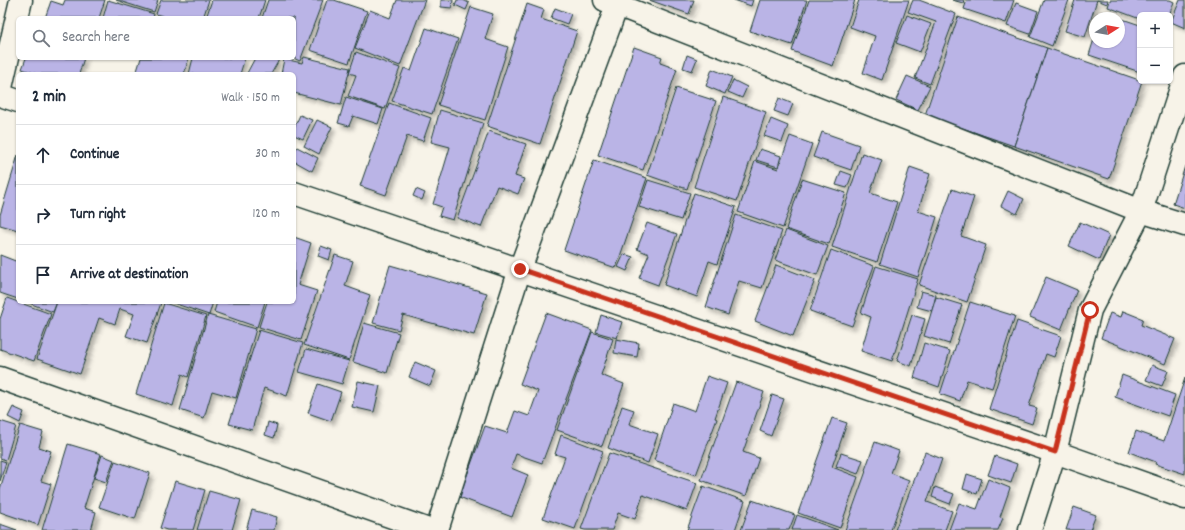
<!DOCTYPE html>
<html lang="en">
<head>
<meta charset="utf-8">
<style>
  body { margin:0; font-family:Dekko,sans-serif; background:#f2f2f3; color:#1f2937 }
  .controls { position:absolute; right:12px; top:12px; display:grid; overflow:hidden; border-radius:6px; box-shadow:0 1px 3px #0004 }
  .controls button { width:36px; height:36px; display:grid; place-items:center; padding:0; border:0; border-bottom:1px solid #e0e1e3; background:#fff; color:#1f2937; font:20px sans-serif }
  .compass { position:absolute; left:1089px; top:12px; width:36px; height:36px; border-radius:50%; background:#fff; box-shadow:0 1px 3px #0004; rotate:79deg }
  .stop { position:absolute; width:12px; height:12px; margin:-9px; border:3px solid #c8321e; border-radius:50%; background:#fff }
  .stop.end { background:#c8321e; border-color:#fff; box-shadow:0 1px 4px #0008 }
  .list { margin:0; padding:0; list-style:none }
  h2 { display:flex; justify-content:space-between; align-items:center; height:52px; margin:0; padding:0 16px; font-size:17px }
  h2 small { font-size:13px; font-weight:400; color:#747a83 }
  .list li { display:grid; grid-template-columns:26px 1fr auto; gap:12px; align-items:center; box-sizing:border-box; height:60px; padding:0 16px; border-top:1px solid #e0e1e3 }
  .list b { display:block; font-size:15px; white-space:nowrap }
  .list em { font-size:13px; font-style:normal; color:#747a83 }
  .icon { flex:none; width:22px; height:22px; fill:none; stroke:currentColor; stroke-width:2; stroke-linecap:round; stroke-linejoin:round }
  .map { position:relative; flex:none; width:1185px; height:530px; overflow:hidden }
  .search { position:absolute; background:#fff; box-shadow:0 1px 3px #0004; left:16px; top:16px; width:280px; height:44px; display:flex; align-items:center; gap:10px; box-sizing:border-box; padding:0 14px; border-radius:6px; color:#747a83; font-size:15px }
  .panel { position:absolute; background:#fff; box-shadow:0 1px 3px #0004; left:16px; top:72px; width:280px; height:232px; border-radius:6px }
  .map>svg:first-child { display:block }
  .building { fill:#bab4e6; stroke:#1f3d34; filter:url(#shadow) }
  .lines { fill:none; stroke-linecap:round; stroke-linejoin:round }
  .minor-casing { stroke:#1f3d34; stroke-width:25 }
  .minor { stroke:#f7f3e8; stroke-width:22 }
  .route { stroke:#c8321e; stroke-width:5 }
</style>
</head>
<body>
<div class="map">
<svg width="1185" height="530" viewBox="0 0 1185 530">
  <defs>
    <filter id="shadow"><feDropShadow dx="3.5" dy="3.5" stdDeviation="2" flood-color="#0004"/></filter>
  </defs>
  <rect width="100%" height="100%" fill="#f7f3e8"/>
  <filter id="ink" filterUnits="userSpaceOnUse"><feTurbulence type="fractalNoise" baseFrequency=".025" numOctaves="2"/><feDisplacementMap in="SourceGraphic" scale="8" xChannelSelector="R" yChannelSelector="G"/><feConvolveMatrix kernelMatrix="1 2 1 2 8 2 1 2 1" color-interpolation-filters="sRGB"/></filter>
  <g filter="url(#ink)">
    <g class="building">
      <path d="M65 0H105L99 18H45L51 1 63 5Z"/>
      <path d="M108 0 154 14 153 18H103Z"/>
      <path d="M116 0H158L154 12Z"/>
      <path d="M161 0H209L203 18H169L156 14Z"/>
      <path d="M212 0H265L259 18H206Z"/>
      <path d="M268 0H323L300 61 293 58H294V18H262Z"/>
      <path d="M327 0H334L367 11 349 63 310 50Z"/>
      <path d="M397 0H425L400 66 355 48 370 10 390 18Z"/>
      <path d="M441 0H453L452 8 441 7Z"/>
      <path d="M457 0H463L469 3 466 10 455 5Z"/>
      <path d="M649 0H694L689 14Z"/>
      <path d="M734 0H753L751 6Z"/>
      <path d="M760 0H807L792 45 750 31Z"/>
      <path d="M809 0H855L833 66 792 51Z"/>
      <path d="M859 0H909L882 80 863 73 875 36 850 27Z"/>
      <path d="M913 0H919L956 14 930 84 915 78 936 22 908 12Z"/>
      <path d="M952 0H964L963 3Z"/>
      <path d="M967 0H1014L1006 23 964 9Z"/>
      <path d="M1044 0H1069L1052 46 1030 37Z"/>
      <path d="M1075 0H1108L1107 4 1097 0 1085 37 1065 31Z"/>
      <path d="M1110 0H1170L1174 2 1169 15H1140V19L1108 7Z"/>
      <path d="M1180 0H1185V28L1171 22Z"/>
      <path d="M1016 3 1038 11 1030 34 1007 26Z"/>
      <path d="M527 4 544 10 541 19 577 31 540 144 487 126Z"/>
      <path d="M471 7 493 14 485 39 508 47 485 120 438 105Z"/>
      <path d="M555 8 571 14 567 24 551 18Z"/>
      <path d="M1102 12 1140 25V72L1089 55 1095 36V42H1119V18H1101Z"/>
      <path d="M907 15 931 24 920 52 896 43Z"/>
      <path d="M958 17 1047 48 1014 146 925 115Z"/>
      <path d="M426 28 458 39 432 114 392 101 404 68 411 71Z"/>
      <path d="M634 47 662 57 660 63 677 69 643 170 598 155Z"/>
      <path d="M1047 48 1142 81 1109 179 1014 146Z"/>
      <path d="M356 52 400 68 385 109 348 96 356 75 349 73Z"/>
      <path d="M687 55 697 59 692 71 683 68Z"/>
      <path d="M304 57 350 68 341 105 294 93V74H281L284 59 302 63Z"/>
      <path d="M26 58H84L79 74H37L22 69Z"/>
      <path d="M141 58H189L184 74H136Z"/>
      <path d="M193 58H245L240 74H189Z"/>
      <path d="M255 58H275L279 60 271 74H248L247 73Z"/>
      <path d="M712 69 732 77 725 94 706 86Z"/>
      <path d="M907 76 930 86 918 110 896 100Z"/>
      <path d="M733 80 747 87 742 98 728 92Z"/>
      <path d="M676 88 716 101 687 189 647 175Z"/>
      <path d="M346 97 383 109 378 124 353 116 349 126 338 123Z"/>
      <path d="M723 97 766 112 737 201 694 187Z"/>
      <path d="M779 98 793 104 788 116 774 111Z"/>
      <path d="M389 103 431 118 423 141 407 136 386 195 360 186Z"/>
      <path d="M440 110 483 123 453 220 439 216 442 207 433 204 450 147 431 142Z"/>
      <path d="M300 115 312 120 303 139 294 135V128Z"/>
      <path d="M771 119 788 126 782 142 764 136Z"/>
      <path d="M317 120 332 127 319 154 304 146Z"/>
      <path d="M489 131 526 144 515 176 524 179 518 194 497 186 481 227 457 218Z"/>
      <path d="M822 132 859 145 851 170 813 157Z"/>
      <path d="M790 136 812 144 783 228 738 212 755 161 778 169Z"/>
      <path d="M297 147 318 158 312 171 294 161V153Z"/>
      <path d="M760 149 781 156 778 167 756 160Z"/>
      <path d="M862 153 882 160 870 193 897 202 877 262 832 247Z"/>
      <path d="M18 155V230L0 225V215Z"/>
      <path d="M594 160 647 178 616 268 564 250Z"/>
      <path d="M1185 166V208L1173 204Z"/>
      <path d="M910 167 930 174 918 211 937 217 918 277 880 264Z"/>
      <path d="M841 171 852 175 847 188 836 185Z"/>
      <path d="M802 179 846 193 829 244 786 229Z"/>
      <path d="M648 180 690 193 681 220 639 207Z"/>
      <path d="M416 189 425 193 422 200 413 196Z"/>
      <path d="M952 189 974 197 961 236 986 245 967 302 919 285Z"/>
      <path d="M1008 191 1024 199 1017 214 1001 206Z"/>
      <path d="M694 193 736 207 717 264 709 261 697 297 664 285Z"/>
      <path d="M736 215 782 231 762 288 739 281 728 315 706 307Z"/>
      <path d="M1080 222 1109 235 1099 260 1069 246Z"/>
      <path d="M647 223 677 234 658 285 639 278 649 254 637 249Z"/>
      <path d="M786 230 828 246 817 275 775 260Z"/>
      <path d="M294 237 311 243 298 285 317 291 301 340 259 327 267 302H294Z"/>
      <path d="M321 246 332 250 329 260 318 256Z"/>
      <path d="M831 250 874 266 852 326 810 311Z"/>
      <path d="M624 254 633 257 627 271 618 267Z"/>
      <path d="M0 255 18 262V299L0 293Z"/>
      <path d="M335 255 353 261 345 286 370 295 349 360 304 345Z"/>
      <path d="M390 265 487 293 474 335 403 315 399 330 373 323Z"/>
      <path d="M776 265 815 280 793 336 755 321Z"/>
      <path d="M876 266 918 279 892 361 861 351 871 317 861 313Z"/>
      <path d="M1046 277 1077 290 1061 330 1030 317Z"/>
      <path d="M921 291 936 295 932 311 917 307Z"/>
      <path d="M936 297 962 305 949 344 924 336Z"/>
      <path d="M7 298 51 314 34 361 0 349V319Z"/>
      <path d="M26 302H57L53 312Z"/>
      <path d="M57 302H159L161 303 147 343 126 336 134 314 120 309 115 324 99 318 80 374 37 359Z"/>
      <path d="M170 302H213L209 315Z"/>
      <path d="M217 302H265L257 327 214 312Z"/>
      <path d="M970 302 1015 316 992 388 967 380 960 401 940 394Z"/>
      <path d="M164 303 206 316 188 377 182 374 173 406 136 394Z"/>
      <path d="M1123 311 1143 319 1141 325 1175 339 1165 364 1101 338 1110 313 1121 317Z"/>
      <path d="M546 313 592 330 542 463 516 454 511 468 528 475 512 517 459 497 485 426 507 433 515 411 529 416 538 391 520 384Z"/>
      <path d="M208 315 256 329 236 398 212 391 204 418 180 410Z"/>
      <path d="M601 315 622 322 617 338 596 332Z"/>
      <path d="M912 315 925 319 911 366 897 361Z"/>
      <path d="M1017 321 1061 336 1054 357 1046 354 1029 406 1037 408 1032 424 989 409Z"/>
      <path d="M364 323 399 333 387 373 353 362Z"/>
      <path d="M259 330 303 343 287 396 264 388 252 430 229 424Z"/>
      <path d="M592 332 613 339 601 375 624 384 602 446 557 430Z"/>
      <path d="M616 339 639 343 637 357 614 353Z"/>
      <path d="M924 343 950 351 939 387 914 378Z"/>
      <path d="M306 349 349 361 342 384 299 372Z"/>
      <path d="M415 362 436 371 430 386 409 377Z"/>
      <path d="M1152 365 1168 371 1162 386 1146 380Z"/>
      <path d="M1122 375 1175 395 1168 416 1115 397Z"/>
      <path d="M707 376 727 383 715 418 717 419 696 475 654 460 673 403 695 411Z"/>
      <path d="M1185 378V474L1155 464 1156 462 1129 452 1136 431 1164 441Z"/>
      <path d="M358 381 380 386 374 412 352 407Z"/>
      <path d="M736 382 764 392 743 452 759 458 746 496 701 480Z"/>
      <path d="M318 384 341 392 331 421 308 413Z"/>
      <path d="M772 395 784 399 771 436 760 431Z"/>
      <path d="M622 406 634 410 629 424 658 434 648 463 608 448Z"/>
      <path d="M13 407 24 412 20 423 8 417Z"/>
      <path d="M832 418 847 423 832 467 858 477 840 528 798 513Z"/>
      <path d="M0 421 16 426 6 460 0 458Z"/>
      <path d="M268 422 277 425 274 438 265 435Z"/>
      <path d="M20 425 43 432 39 447 51 451 41 481 51 484 38 525 0 512V489Z"/>
      <path d="M561 435 603 451 575 529 543 518 565 457 555 454Z"/>
      <path d="M875 442 899 451 891 473 909 480 891 530H845L866 471 865 470Z"/>
      <path d="M68 444 101 454 84 508 96 512 91 530H42Z"/>
      <path d="M925 452 942 459 927 502 952 511 945 530H895Z"/>
      <path d="M609 453 697 483 687 511 643 495 635 519 618 513 612 530H585L581 529Z"/>
      <path d="M841 453 863 460 858 474 836 466Z"/>
      <path d="M102 455 114 460 106 482 94 478Z"/>
      <path d="M995 456 1017 464 1011 483 988 475Z"/>
      <path d="M0 460 6 462 0 481Z"/>
      <path d="M115 461 150 473 135 519 99 507Z"/>
      <path d="M967 474 982 479 977 494 963 489Z"/>
      <path d="M988 479 1010 488 1000 517 1003 518 998 530H949L959 503 977 509Z"/>
      <path d="M175 481 205 490 193 530H167L160 528Z"/>
      <path d="M703 486 745 501 735 530H687Z"/>
      <path d="M935 487 954 494 950 504 932 497Z"/>
      <path d="M209 491 241 500 232 530H197Z"/>
      <path d="M752 500 795 515 789 530H741Z"/>
      <path d="M1074 507 1096 515 1090 530H1066Z"/>
      <path d="M252 510 277 517 274 530H246Z"/>
      <path d="M797 515 838 530H792Z"/>
      <path d="M0 524 17 530H0Z"/>
    </g>
    <g class="lines">
      <g class="minor-casing">
        <g id="minor">
          <path d="M605 0 1141 211 1185 225"/>
          <path d="M0 92 21 0"/>
          <path d="M0 95 18 101"/>
          <path d="M294 193 1055 452 1185 498"/>
          <path d="M0 378 429 530"/>
          <path d="M437 530 520 269 619 0"/>
          <path d="M1030 530 1055 452 1090 310 1141 211 1185 76"/>
        </g>
      </g>
      <use href="#minor" class="minor"/>
    </g>
  </g>
  <g class="lines" filter="url(#ink)">
    <path class="route" d="M520 269 1055 452 1090 310"/>
  </g>
</svg>
<div class="controls">
<button>+</button>
<button>−</button>
</div>
<svg class="compass" viewBox="-18 -18 36 36"><path d="M0-13l5 13h-10z" fill="#e53935"/><path d="M0 13l5-13h-10z" fill="#747a83"/></svg>
<div class="stop" style="left:1090px;top:310px"></div>
<div class="stop end" style="left:520px;top:269px"></div>
<div class="search"><svg class="icon" aria-label="search" viewBox="0 0 24 24"><circle cx="10" cy="10" r="6"/><path d="M15 15l6 6"/></svg>Search here</div>
<section class="panel">
<h2>2 min<small>Walk · 150 m</small></h2>
<ul class="list">
<li><svg class="icon" aria-label="ahead" viewBox="0 0 24 24"><path d="M12 20V5M6 11l6-6 6 6"/></svg><div><b>Continue</b></div><em>30 m</em></li>
<li><svg class="icon" aria-label="right" viewBox="0 0 24 24"><path d="M7 20v-9h11M14 6l5 5-5 5"/></svg><div><b>Turn right</b></div><em>120 m</em></li>
<li><svg class="icon" aria-label="arrive" viewBox="0 0 24 24"><path d="M6 21V4h12l-3 4 3 4H6"/></svg><div><b>Arrive at destination</b></div></li>
</ul>
</section>
</div>
</body>
</html>
